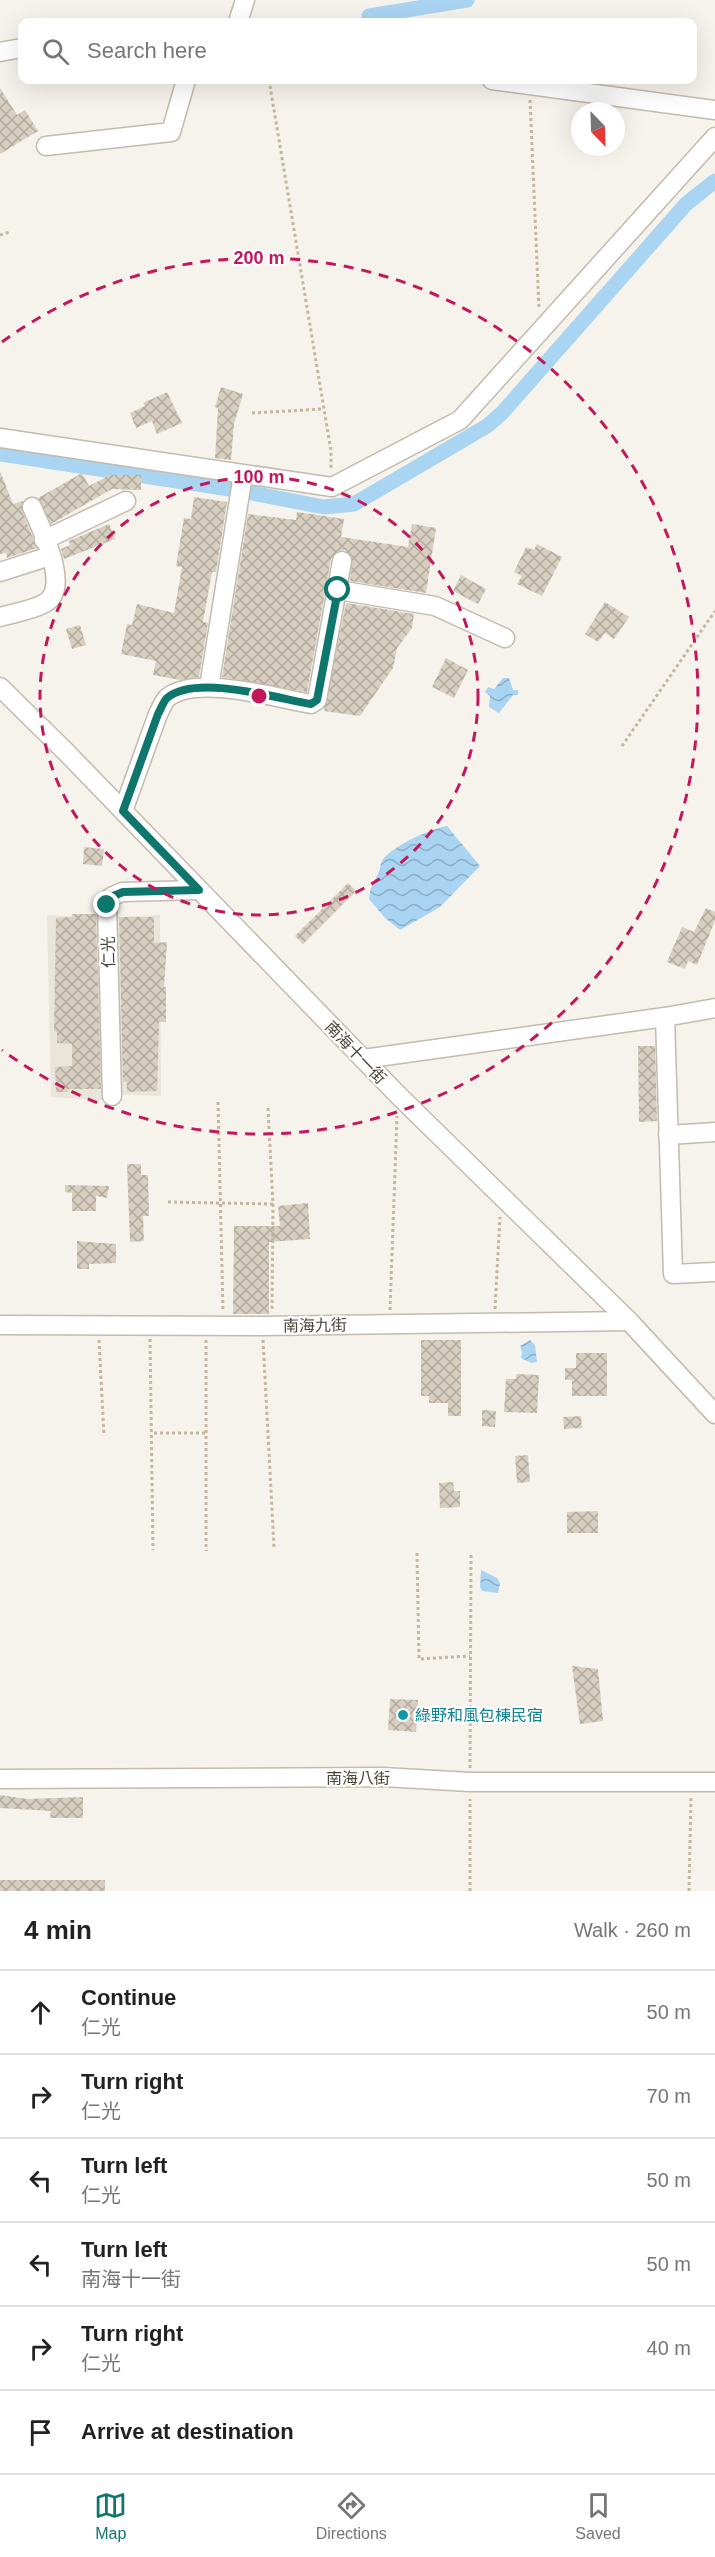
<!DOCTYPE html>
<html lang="en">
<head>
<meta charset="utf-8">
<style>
  body { margin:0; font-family:Arial,"Noto Sans TC",sans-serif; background:#f6f6f6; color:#222 }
  .compass { position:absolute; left:571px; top:102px; width:54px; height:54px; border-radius:50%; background:#fff; box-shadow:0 6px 24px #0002; rotate:157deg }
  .stop { position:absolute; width:18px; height:18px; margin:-14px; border:4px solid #0f766e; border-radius:50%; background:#fff }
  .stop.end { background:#0f766e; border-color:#fff; box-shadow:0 2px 6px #0008 }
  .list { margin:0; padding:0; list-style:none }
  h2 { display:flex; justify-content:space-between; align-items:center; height:78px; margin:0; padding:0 24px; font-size:26px }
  h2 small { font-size:20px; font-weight:400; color:#767676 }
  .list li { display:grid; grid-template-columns:39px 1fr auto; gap:18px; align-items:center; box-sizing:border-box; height:84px; padding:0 24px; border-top:2px solid #e0e0e0 }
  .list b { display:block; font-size:22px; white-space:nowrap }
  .list p { margin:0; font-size:20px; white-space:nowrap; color:#767676 }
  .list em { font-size:20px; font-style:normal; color:#767676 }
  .icon { flex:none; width:33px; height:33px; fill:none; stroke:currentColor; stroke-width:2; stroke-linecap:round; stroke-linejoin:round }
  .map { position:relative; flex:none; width:715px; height:1891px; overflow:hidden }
  .search { position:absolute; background:#fff; box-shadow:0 6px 24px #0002; left:18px; right:18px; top:18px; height:66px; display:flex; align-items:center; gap:15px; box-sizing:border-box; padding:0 21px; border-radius:12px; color:#767676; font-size:22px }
  .sheet { height:582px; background:#fff }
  nav { display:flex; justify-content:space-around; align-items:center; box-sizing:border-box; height:84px; border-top:2px solid #e0e0e0; background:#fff; font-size:16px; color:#767676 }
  nav a { display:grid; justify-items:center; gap:3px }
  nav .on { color:#0f766e }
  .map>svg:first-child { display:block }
  .residential { fill:#eae5da }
  .water { fill:url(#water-waves) }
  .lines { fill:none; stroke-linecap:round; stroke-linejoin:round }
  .canal { stroke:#a9d4f2; stroke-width:15 }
  .building { fill:url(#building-cross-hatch) }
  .minor-casing { stroke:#c2bbae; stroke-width:21 }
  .path { stroke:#c4b79f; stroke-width:3; stroke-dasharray:3 3; stroke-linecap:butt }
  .minor { stroke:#fff; stroke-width:18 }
  .route { stroke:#0f766e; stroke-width:8 }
  .ring { fill:none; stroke:#c2185b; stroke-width:3; stroke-dasharray:10 8 }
  .culture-dot { fill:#0f9aa8; stroke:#fff; stroke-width:2 }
  .labels { text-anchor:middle; stroke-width:4.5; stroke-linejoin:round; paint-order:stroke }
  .street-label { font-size:16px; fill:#4b4439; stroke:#fff }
  .culture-label { font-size:16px; fill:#0d838f; stroke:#fff; text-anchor:start }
  .centre { fill:#c2185b; stroke:#fff; stroke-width:3 }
  .ring-label { font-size:18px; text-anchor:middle; font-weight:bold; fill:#c2185b; stroke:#fff; stroke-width:4.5; stroke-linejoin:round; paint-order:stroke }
</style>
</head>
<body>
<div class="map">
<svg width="715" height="1891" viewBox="0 0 715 1891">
  <defs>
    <pattern id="water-waves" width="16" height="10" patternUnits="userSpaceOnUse" patternTransform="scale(1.5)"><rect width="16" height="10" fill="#a9d4f2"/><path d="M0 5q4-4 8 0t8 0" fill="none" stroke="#8caec5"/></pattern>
    <pattern id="building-cross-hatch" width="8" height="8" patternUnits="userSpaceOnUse" patternTransform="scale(1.5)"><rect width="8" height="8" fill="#d8cfc1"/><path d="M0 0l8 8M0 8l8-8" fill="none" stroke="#b1aa9e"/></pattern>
  </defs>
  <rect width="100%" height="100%" fill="#f6f3ec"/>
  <path class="residential" d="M47 915 101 918 160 915 161 1096 105 1094 104 1100 51 1097Z"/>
  <g class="water">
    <path d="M503 678H509L513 690H518V695H513L499 713 489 707 490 696 485 692 488 687 494 689Z"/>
    <path d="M447 826 480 866 440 907 400 930 385 918 369 899C370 887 373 884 378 874 380 870 380 865 382 861 390 847 432 828 447 826Z"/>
    <path d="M530 1340 535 1345 537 1362 531 1363 521 1358 522 1352 520 1346Z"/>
    <path d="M481 1570 497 1578 500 1583 498 1593 482 1591 480 1587Z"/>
  </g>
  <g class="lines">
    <g class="canal">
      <path d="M369 16 467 0"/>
      <path d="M0 454 236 490"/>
      <path d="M247 492 324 507 354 504 487 426 502 413 686 204 715 181"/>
    </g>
  </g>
  <g class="building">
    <path d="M0 88 17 115 25 110 38 131 0 154Z"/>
    <path d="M221 387 243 394 234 424 231 460 215 458 218 408 215 407Z"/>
    <path d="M167 392 182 423 157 434 152 421 136 428 130 413 145 406 143 403Z"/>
    <path d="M0 471 13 504 23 501 22 511 37 548 7 558 6 553 0 554Z"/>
    <path d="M82 473 89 486 110 475H141V490L112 489 51 524 38 498Z"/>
    <path d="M194 497 227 502 216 572H212L203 622 208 623 199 677 180 680 153 675 156 661 121 654 127 624 132 625 137 604 174 613 182 567 176 566 184 518 191 519Z"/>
    <path d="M297 512 344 519 341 537 408 547 412 524 436 528 426 593 350 581 352 557 345 550 338 551 331 559 307 692 222 677 248 514 296 520Z"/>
    <path d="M109 524 115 539 64 559 61 549 70 545 69 541Z"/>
    <path d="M537 544 562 557 542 596 517 584 522 576 514 572 526 547 534 550Z"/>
    <path d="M461 575 486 589 478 604 453 591Z"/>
    <path d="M605 602 629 617 614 639 605 633 598 642 585 634Z"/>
    <path d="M346 603 414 614 412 628 397 648 393 668 360 716 324 711Z"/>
    <path d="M80 625 86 645 72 649 66 629Z"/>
    <path d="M446 658 468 670 454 698 432 687Z"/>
    <path d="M84 847 104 849 102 866 83 864Z"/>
    <path d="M348 883 356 891 303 944 295 936Z"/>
    <path d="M706 908 715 912V921L697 965 688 961 685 969 667 962 682 927 694 932Z"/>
    <path d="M72 914H96L101 1089H68V1092H56L55 1067 72 1066V1044L57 1043V1032L54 1031 56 918 72 917Z"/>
    <path d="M119 917H154V943L167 942 164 987H166V1022H159L157 1091 127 1092V1082H123Z"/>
    <path d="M638 1046H655L657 1121 639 1122Z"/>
    <path d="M127 1164H141V1175H148L149 1216H143L144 1241 130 1242Z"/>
    <path d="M65 1185 109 1186 107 1198 96 1196V1211H72V1193L65 1192Z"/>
    <path d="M308 1203 310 1239 269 1242V1314H233L234 1226H280L278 1206Z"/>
    <path d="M77 1241 116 1244V1263L89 1264V1269H77Z"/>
    <path d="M421 1340H461V1416H448V1403H429V1396H421Z"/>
    <path d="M576 1353H607V1396H572V1380H565V1368H576Z"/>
    <path d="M516 1374 539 1375 537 1413 504 1412 506 1379H516Z"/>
    <path d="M482 1410 496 1411 495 1427 482 1426Z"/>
    <path d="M581 1416 582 1428 564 1429 563 1417Z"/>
    <path d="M528 1455 530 1482 517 1483 515 1456Z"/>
    <path d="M453 1482 454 1491H460V1507L440 1508 439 1483Z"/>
    <path d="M598 1511V1533H567V1512Z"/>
    <path d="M572 1666 598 1669 603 1721 580 1724Z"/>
    <path d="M390 1699 418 1700 416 1732 388 1730Z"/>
    <path d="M0 1795 27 1799 83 1797V1818H50L51 1811 0 1808Z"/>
    <rect x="0" y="1880" width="105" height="11"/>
  </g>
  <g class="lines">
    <g class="minor-casing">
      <g id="minor">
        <path d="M238 22 245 0"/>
        <path d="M0 52 22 48"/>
        <path d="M492 80 715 110"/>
        <path d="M46 146 171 132 186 80"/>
        <path d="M0 438 332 487 460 420 715 137"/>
        <path d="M44 540 126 501"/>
        <path d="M0 572 50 556"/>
        <path d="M338 590 435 606 505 638"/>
        <path d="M0 617C14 613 33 610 45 603 72 588 40 527 32 507"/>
        <path d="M0 687 67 753 398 1095 629 1321 715 1414"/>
        <path d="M209 687 243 475"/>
        <path d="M123 811 158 714C161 709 163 702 167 698 196 674 276 698 311 704L317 700 342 561"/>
        <path d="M665 1017 673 1274 715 1272"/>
        <path d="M363 1059 665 1017 715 1008"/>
        <path d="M112 1096 107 905 111 897 122 892 199 890"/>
        <path d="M668 1135 715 1132"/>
        <path d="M0 1325 262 1326 629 1321"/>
        <path d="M0 1779 383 1777 470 1782H715"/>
      </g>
    </g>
    <g class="path">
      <path d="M269 80 331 451V470"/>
      <path d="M530 100 539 309"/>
      <path d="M0 235 10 232"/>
      <path d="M252 413 323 409"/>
      <path d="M622 746 715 611"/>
      <path d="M218 1102 223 1312"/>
      <path d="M268 1108 273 1204 272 1312"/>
      <path d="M168 1202 273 1204"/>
      <path d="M495 1309 500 1217"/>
      <path d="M390 1310 397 1116"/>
      <path d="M150 1339 153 1550"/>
      <path d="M99 1340 104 1436"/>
      <path d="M206 1340V1551"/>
      <path d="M263 1340 274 1547"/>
      <path d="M154 1433H205"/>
      <path d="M417 1553 419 1659 470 1656"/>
      <path d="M470 1768 471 1554"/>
      <path d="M470 1891V1799"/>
      <path d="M689 1891 691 1797"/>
    </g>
    <use href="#minor" class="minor"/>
  </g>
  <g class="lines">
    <path class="route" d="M107 905 111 897 123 892 199 890 123 811 158 714C161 709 163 702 167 698 196 674 276 698 311 704L317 700 338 590"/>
  </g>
  <g class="ring">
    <circle cx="259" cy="696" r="219"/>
    <path d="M2 342A438 438 0 1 1 2 1050"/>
  </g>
  <circle class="culture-dot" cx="403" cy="1715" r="6"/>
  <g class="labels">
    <g class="street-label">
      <text transform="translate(108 952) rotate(-91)" y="6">仁光</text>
      <text transform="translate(356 1052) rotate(46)" y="6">南海十一街</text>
      <text transform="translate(315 1325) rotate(-1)" y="6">南海九街</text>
      <text x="358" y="1784">南海八街</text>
    </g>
    <g class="culture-label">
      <text x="415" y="1721">綠野和風包棟民宿</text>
    </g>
  </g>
  <circle cx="259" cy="696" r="9" class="centre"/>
  <g class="ring-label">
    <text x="259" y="264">200 m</text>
    <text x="259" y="483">100 m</text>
  </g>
</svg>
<svg class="compass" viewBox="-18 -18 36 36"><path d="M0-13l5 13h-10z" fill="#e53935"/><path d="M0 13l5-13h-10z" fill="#767676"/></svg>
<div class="stop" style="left:338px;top:590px"></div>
<div class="stop end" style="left:107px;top:905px"></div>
<div class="search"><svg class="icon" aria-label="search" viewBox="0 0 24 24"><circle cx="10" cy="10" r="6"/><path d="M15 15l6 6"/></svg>Search here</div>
</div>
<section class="sheet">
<h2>4 min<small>Walk · 260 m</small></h2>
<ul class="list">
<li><svg class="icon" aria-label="ahead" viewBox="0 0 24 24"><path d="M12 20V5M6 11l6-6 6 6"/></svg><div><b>Continue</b><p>仁光</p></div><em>50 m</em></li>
<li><svg class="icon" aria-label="right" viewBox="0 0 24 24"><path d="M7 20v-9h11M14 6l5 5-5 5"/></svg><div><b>Turn right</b><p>仁光</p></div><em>70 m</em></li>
<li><svg class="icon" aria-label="left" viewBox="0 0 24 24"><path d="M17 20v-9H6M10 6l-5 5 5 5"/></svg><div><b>Turn left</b><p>仁光</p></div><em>50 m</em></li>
<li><svg class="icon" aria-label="left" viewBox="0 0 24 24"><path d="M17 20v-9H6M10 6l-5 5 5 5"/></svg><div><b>Turn left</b><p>南海十一街</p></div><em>50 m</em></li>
<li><svg class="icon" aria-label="right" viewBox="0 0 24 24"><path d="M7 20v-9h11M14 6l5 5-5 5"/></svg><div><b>Turn right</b><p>仁光</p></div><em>40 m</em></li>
<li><svg class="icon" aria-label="arrive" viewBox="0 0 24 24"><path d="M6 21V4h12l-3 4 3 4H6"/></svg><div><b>Arrive at destination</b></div></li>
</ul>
</section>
<nav>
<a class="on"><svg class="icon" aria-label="map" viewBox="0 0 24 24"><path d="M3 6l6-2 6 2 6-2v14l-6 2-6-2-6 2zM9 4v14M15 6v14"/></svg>Map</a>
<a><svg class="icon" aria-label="directions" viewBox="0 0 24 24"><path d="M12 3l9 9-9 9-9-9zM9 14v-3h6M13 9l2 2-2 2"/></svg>Directions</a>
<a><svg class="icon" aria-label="saved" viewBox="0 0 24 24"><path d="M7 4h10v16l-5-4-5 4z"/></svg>Saved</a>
</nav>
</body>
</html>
